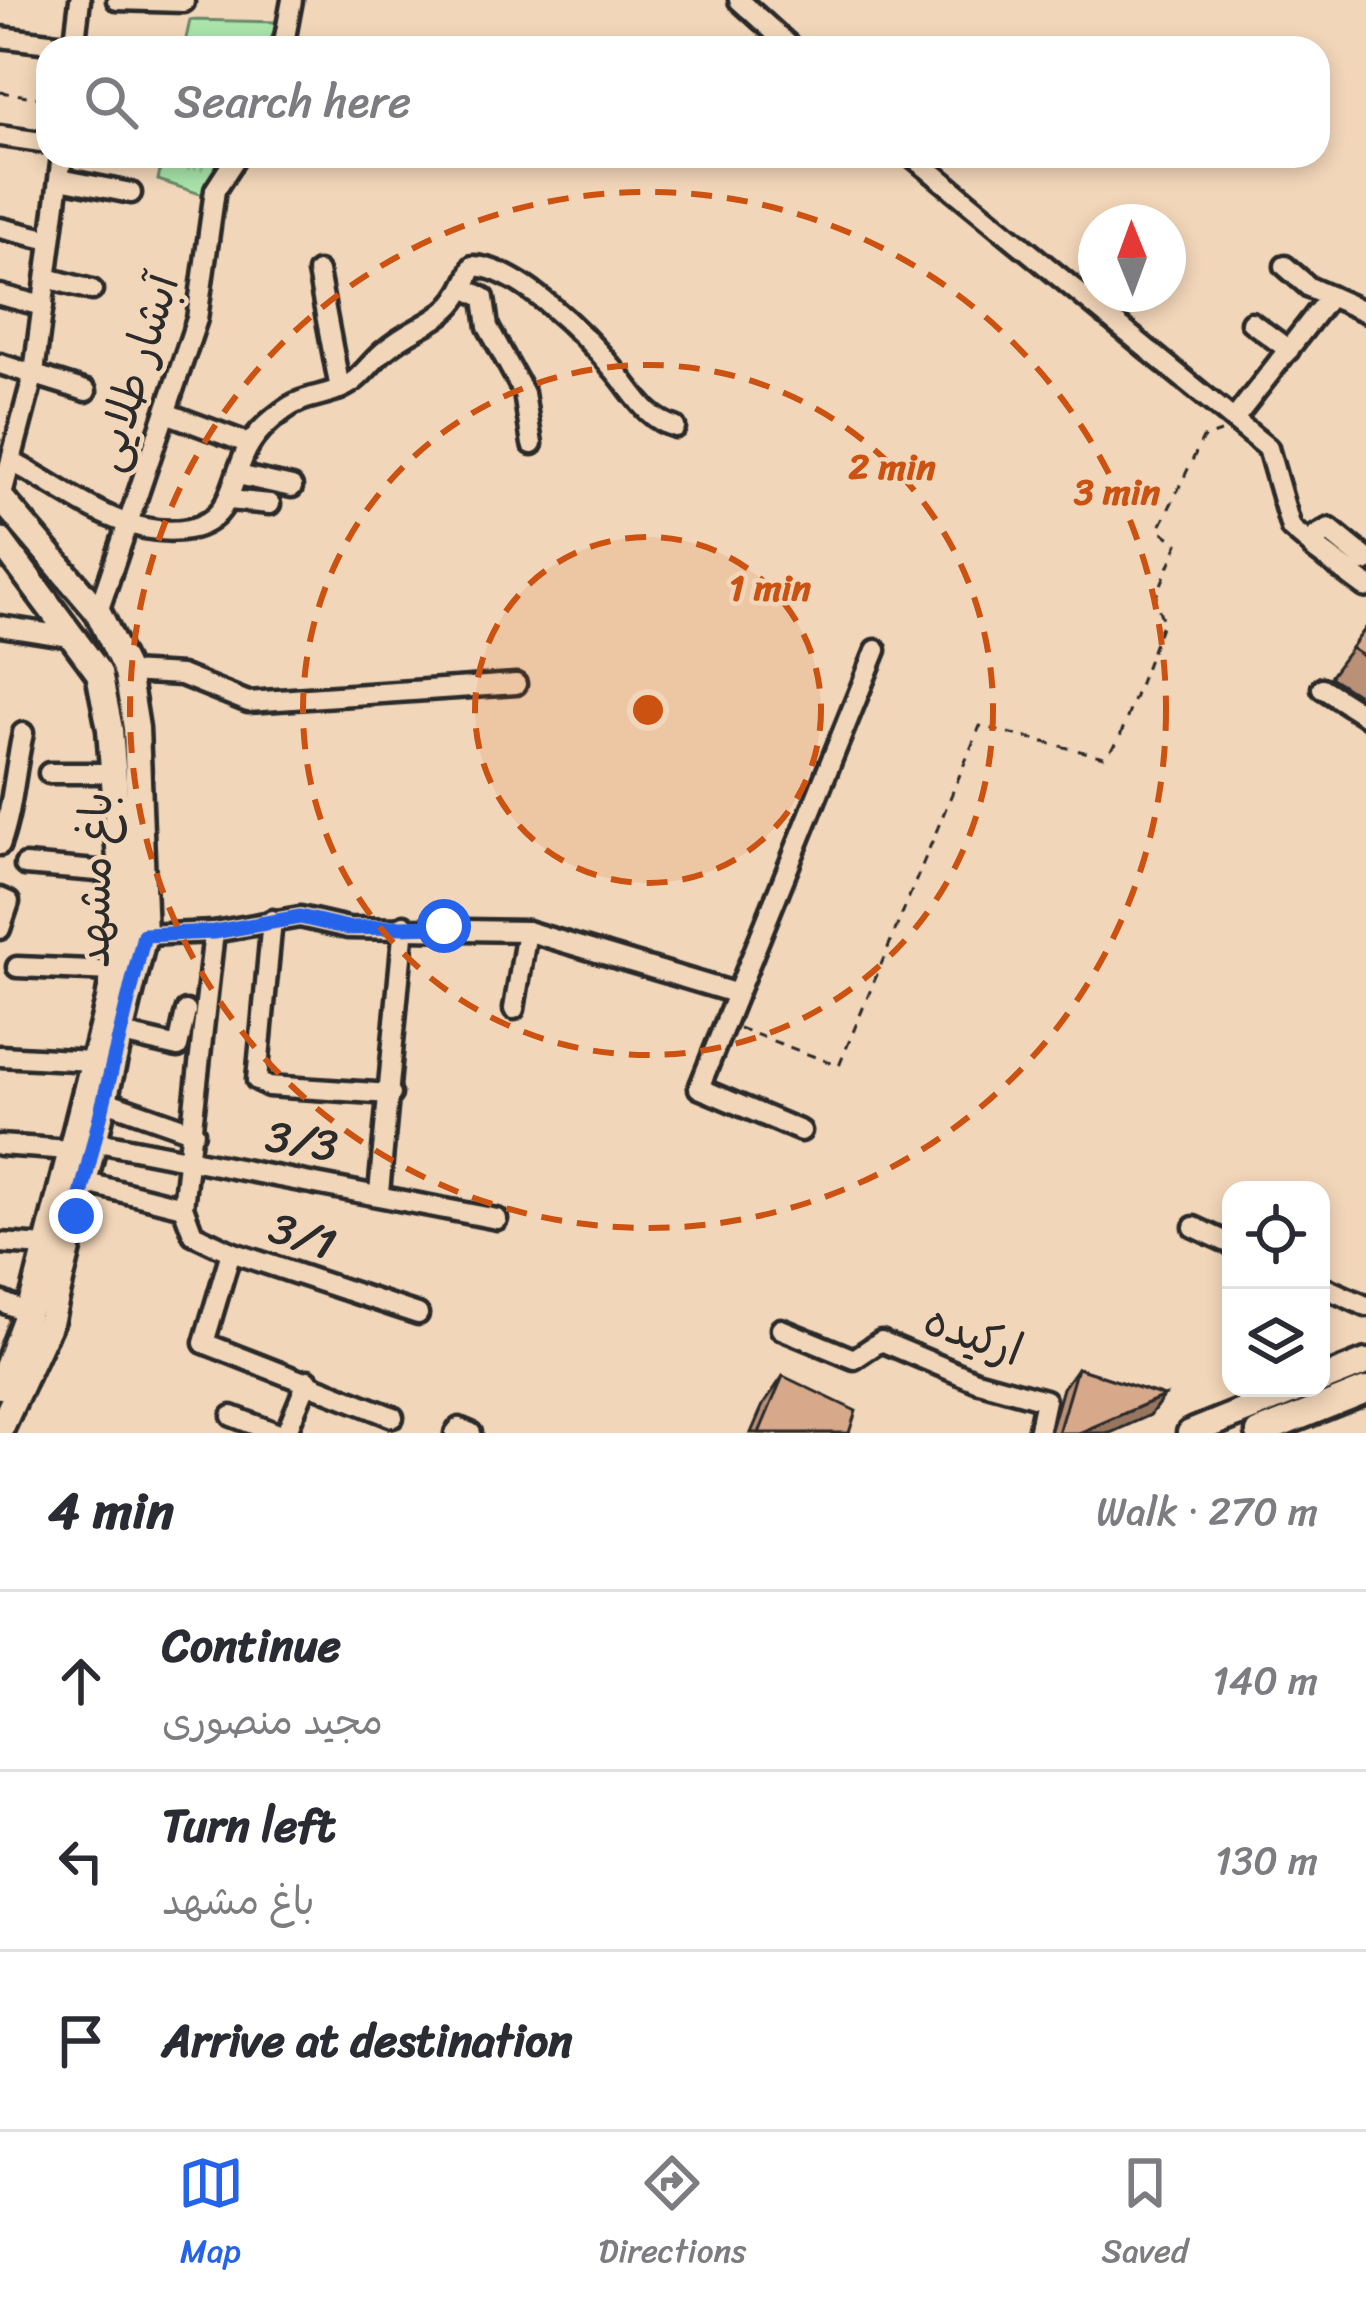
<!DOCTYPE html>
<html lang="en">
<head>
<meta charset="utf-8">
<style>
  body { margin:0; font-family:Sriracha,"Playpen Sans Arabic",sans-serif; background:#f2f2f3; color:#2b2b33 }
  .controls { position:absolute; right:36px; bottom:36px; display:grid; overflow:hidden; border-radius:24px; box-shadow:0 6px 18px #0003 }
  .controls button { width:108px; height:108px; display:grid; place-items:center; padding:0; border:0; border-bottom:3px solid #e1e1e2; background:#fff; color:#2b2b33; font:60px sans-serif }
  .compass { position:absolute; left:1078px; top:204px; width:108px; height:108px; border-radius:50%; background:#fff; box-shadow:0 6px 18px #0003; rotate:359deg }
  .stop { position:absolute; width:36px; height:36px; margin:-27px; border:9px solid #2563eb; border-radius:50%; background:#fff }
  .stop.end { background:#2563eb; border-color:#fff; box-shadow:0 3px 12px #0008 }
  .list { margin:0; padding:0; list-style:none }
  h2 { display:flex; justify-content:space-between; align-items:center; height:156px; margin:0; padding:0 48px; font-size:51px }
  h2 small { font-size:39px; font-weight:400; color:#7c7c81 }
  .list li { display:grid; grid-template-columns:78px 1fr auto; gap:36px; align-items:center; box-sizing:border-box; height:180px; padding:0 48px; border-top:3px solid #e1e1e2 }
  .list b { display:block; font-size:45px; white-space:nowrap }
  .list p { margin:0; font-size:39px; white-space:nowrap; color:#7c7c81 }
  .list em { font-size:39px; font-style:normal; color:#7c7c81 }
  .icon { flex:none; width:66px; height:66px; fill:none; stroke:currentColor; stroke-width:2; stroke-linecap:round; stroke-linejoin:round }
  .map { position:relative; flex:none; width:1366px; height:1433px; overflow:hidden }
  .search { position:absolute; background:#fff; box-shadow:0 6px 18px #0003; left:36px; right:36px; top:36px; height:132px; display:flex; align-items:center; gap:30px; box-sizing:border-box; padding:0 42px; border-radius:36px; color:#7c7c81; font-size:45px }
  .sheet { height:696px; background:#fff }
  nav { display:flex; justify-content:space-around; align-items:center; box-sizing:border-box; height:168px; border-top:3px solid #e1e1e2; background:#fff; font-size:33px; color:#7c7c81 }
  nav a { display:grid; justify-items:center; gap:6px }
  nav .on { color:#2563eb }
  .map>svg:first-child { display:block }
  .grass { fill:url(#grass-tufts); stroke:#6a886a; stroke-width:3 }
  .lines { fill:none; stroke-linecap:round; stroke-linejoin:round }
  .minor-casing { stroke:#2b2b2b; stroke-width:27 }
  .tertiary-casing { stroke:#2b2b2b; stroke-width:30 }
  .secondary-casing { stroke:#2b2b2b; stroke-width:33 }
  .path { stroke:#2b2b2b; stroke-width:3; stroke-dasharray:9 9; stroke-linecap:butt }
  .minor { stroke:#f2d6b9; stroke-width:18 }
  .tertiary { stroke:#f2d6b9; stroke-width:21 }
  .secondary { stroke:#f2d6b9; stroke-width:24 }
  .wall { fill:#ba9077; stroke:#2b2b2b; stroke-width:3 }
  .shaded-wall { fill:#977661; stroke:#2b2b2b; stroke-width:3 }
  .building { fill:#d8a88a; stroke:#2b2b2b; stroke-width:3 }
  .route { stroke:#2563eb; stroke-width:15 }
  .ring { fill:none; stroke:#cc5211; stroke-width:6; stroke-dasharray:21 15 }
  .labels { text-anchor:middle; stroke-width:9; stroke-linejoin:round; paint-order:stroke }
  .street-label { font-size:45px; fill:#2b2b2b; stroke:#f2d6b9 }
  .centre { fill:#cc5211; stroke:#f2d6b9; stroke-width:6 }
  .ring-label { font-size:36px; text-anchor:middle; font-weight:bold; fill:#cc5211; stroke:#f2d6b9; stroke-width:9; stroke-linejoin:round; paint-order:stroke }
</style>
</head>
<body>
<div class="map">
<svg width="1366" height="1433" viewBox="0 0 1366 1433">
  <defs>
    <pattern id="grass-tufts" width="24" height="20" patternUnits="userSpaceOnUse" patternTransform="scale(3)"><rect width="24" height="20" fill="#a9e4aa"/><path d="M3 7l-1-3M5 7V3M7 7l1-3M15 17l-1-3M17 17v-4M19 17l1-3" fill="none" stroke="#92c492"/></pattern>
  </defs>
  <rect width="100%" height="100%" fill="#f2d6b9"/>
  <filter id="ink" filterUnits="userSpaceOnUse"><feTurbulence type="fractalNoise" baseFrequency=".00833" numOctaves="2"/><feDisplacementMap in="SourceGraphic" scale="24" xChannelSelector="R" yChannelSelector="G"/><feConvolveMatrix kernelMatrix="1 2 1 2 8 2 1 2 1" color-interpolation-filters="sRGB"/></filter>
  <g filter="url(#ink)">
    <g class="grass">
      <path d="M190 20 278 22 267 48H184Z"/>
      <path d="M163 156H222L206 196 158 180Z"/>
    </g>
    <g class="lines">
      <g class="minor-casing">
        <g id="minor">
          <path d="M117 0 184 2"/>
          <path d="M739 0 792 48"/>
          <path d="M0 37 74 46"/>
          <path d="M74 48 80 0"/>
          <path d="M283 48 292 0"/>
          <path d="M0 136 48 143"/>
          <path d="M912 156 1268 448 1291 528 1315 548"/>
          <path d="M60 179 131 193"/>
          <path d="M0 228 50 240"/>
          <path d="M1285 266 1309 287 1366 312"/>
          <path d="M318 272 340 389"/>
          <path d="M47 278 92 290"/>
          <path d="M465 288 484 298 488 327 524 393 532 444"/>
          <path d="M0 295 43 306"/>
          <path d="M1251 322 1289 350"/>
          <path d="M0 364 86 391"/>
          <path d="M166 413 250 444"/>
          <path d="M1235 418 1330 296"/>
          <path d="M12 462C67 490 124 541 189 529 235 520 230 476 250 444 257 432 272 419 283 411 302 396 321 397 342 388 359 381 369 364 383 352 425 316 450 328 473 266 519 267 586 336 615 371 635 394 645 418 675 427"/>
          <path d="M238 475 292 487"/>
          <path d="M1 498 34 373 62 156"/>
          <path d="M229 500 270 504"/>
          <path d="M98 612 197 319 215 190 237 156"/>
          <path d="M0 626 77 638"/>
          <path d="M127 672 181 675 248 702 516 684"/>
          <path d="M1322 688 1366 716"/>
          <path d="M49 773H114"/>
          <path d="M0 845C13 808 14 772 23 733"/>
          <path d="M25 865 121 873"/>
          <path d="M0 898 9 902 0 929"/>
          <path d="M272 920 257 1080 268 1086 391 1094"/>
          <path d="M214 932 183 1207 193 1234 231 1252 418 1314"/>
          <path d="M144 935 214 932 300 917 348 928 527 931 735 993"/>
          <path d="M17 967 114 971"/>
          <path d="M514 1009 527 931"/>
          <path d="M122 1034 178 1047 186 1011"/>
          <path d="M0 1056 92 1061"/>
          <path d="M103 1100 194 1132"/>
          <path d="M801 1131 699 1088 876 650"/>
          <path d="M93 1141 497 1219"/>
          <path d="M0 1145 69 1150"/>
          <path d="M83 1182 183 1207"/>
          <path d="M379 1193 404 925"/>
          <path d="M1194 1227 1231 1244"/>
          <path d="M0 1243 46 1246"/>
          <path d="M231 1252 204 1343 393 1417"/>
          <path d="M1321 1286 1366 1306"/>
          <path d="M0 1301 28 1313"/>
          <path d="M781 1329 854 1359 881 1341 976 1381 1045 1400 1038 1433"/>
          <path d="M232 1416 276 1433"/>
          <path d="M286 1433 308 1380"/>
          <path d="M455 1433 459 1428 471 1433"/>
        </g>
      </g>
      <g class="tertiary-casing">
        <path id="tertiary" d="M1366 560 1329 530 1318 536 1315 548 1366 586"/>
      </g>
      <g class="secondary-casing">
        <g id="secondary">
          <path d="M0 497 98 612 127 672 136 728 144 935 51 1319 0 1430"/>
          <path d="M0 540 99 673 110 729 121 873 120 936 109 1000 35 1293 0 1386"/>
          <path d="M1321 1380 1366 1362"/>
          <path d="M1190 1433 1301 1388"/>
          <path d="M1259 1433 1366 1390"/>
        </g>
      </g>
      <g class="path">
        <path d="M0 92 48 99"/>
        <path d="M739 1028 839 1066 980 726 1104 757 1118 742 1163 621 1155 599 1178 544 1159 529 1203 438 1221 432"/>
      </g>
      <use href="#minor" class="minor"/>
      <use href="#tertiary" class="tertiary"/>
      <use href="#secondary" class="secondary"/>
    </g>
    <g class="wall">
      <path d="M1366 628V700L1330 677Z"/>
      <path d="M1077 1368 1164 1396 1150 1415 1110 1433H1050L1063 1388Z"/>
      <path d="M783 1376 849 1433H751L763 1405Z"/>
    </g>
    <path class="shaded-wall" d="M1164 1396 1150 1415 1110 1433H1079Z"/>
    <g class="building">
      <path d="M1366 628V658L1351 648Z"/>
      <path d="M1077 1368 1164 1396 1079 1433H1058Z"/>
      <path d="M783 1376 856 1411 849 1433H759Z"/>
    </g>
  </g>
  <g class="lines" filter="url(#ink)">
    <path class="route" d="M76 1216 144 935 214 932 300 917 348 928 444 926"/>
  </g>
  <circle cx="648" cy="710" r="173" fill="#cc5211" fill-opacity=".12"/>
  <g class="ring">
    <circle cx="648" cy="710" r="173"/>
    <circle cx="648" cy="710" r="345"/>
    <circle cx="648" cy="710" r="518"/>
  </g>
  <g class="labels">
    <g class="street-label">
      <text transform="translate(134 372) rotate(-73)" y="16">آبشار طلایی</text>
      <text transform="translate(94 880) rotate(-89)" y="16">باغ مشهد</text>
      <text transform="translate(302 1140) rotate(9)" y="16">3/3</text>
      <text transform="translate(303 1235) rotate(18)" y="16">3/1</text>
      <text transform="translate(974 1334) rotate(20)" y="16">ارکیده</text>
    </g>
  </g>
  <circle cx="648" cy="710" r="18" class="centre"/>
  <g class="ring-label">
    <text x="892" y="479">2 min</text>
    <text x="1117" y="504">3 min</text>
    <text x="770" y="600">1 min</text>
  </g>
</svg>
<div class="controls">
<button><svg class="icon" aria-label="locate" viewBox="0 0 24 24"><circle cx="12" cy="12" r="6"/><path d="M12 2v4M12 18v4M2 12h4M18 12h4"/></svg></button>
<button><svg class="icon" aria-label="layers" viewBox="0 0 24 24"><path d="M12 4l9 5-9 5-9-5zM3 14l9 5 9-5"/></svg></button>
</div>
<svg class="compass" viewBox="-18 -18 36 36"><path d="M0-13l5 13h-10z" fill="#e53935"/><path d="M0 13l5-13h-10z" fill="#7c7c81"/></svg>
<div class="stop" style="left:444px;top:926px"></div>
<div class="stop end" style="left:76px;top:1216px"></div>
<div class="search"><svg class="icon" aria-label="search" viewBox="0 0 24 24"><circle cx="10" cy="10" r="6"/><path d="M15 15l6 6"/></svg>Search here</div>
</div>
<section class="sheet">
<h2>4 min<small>Walk · 270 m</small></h2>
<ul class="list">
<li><svg class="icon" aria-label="ahead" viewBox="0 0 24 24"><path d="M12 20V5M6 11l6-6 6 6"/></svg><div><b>Continue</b><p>مجید منصوری</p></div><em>140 m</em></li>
<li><svg class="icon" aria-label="left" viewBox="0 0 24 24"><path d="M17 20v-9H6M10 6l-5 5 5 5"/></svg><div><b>Turn left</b><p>باغ مشهد</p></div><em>130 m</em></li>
<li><svg class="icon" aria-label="arrive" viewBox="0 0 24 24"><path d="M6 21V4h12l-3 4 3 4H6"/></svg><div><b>Arrive at destination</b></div></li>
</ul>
</section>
<nav>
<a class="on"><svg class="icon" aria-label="map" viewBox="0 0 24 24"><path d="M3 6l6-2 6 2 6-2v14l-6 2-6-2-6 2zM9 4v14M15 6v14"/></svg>Map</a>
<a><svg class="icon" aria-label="directions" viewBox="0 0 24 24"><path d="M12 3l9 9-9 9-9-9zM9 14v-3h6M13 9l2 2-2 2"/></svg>Directions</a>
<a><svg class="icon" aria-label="saved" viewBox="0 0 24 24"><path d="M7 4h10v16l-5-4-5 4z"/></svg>Saved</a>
</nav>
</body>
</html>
